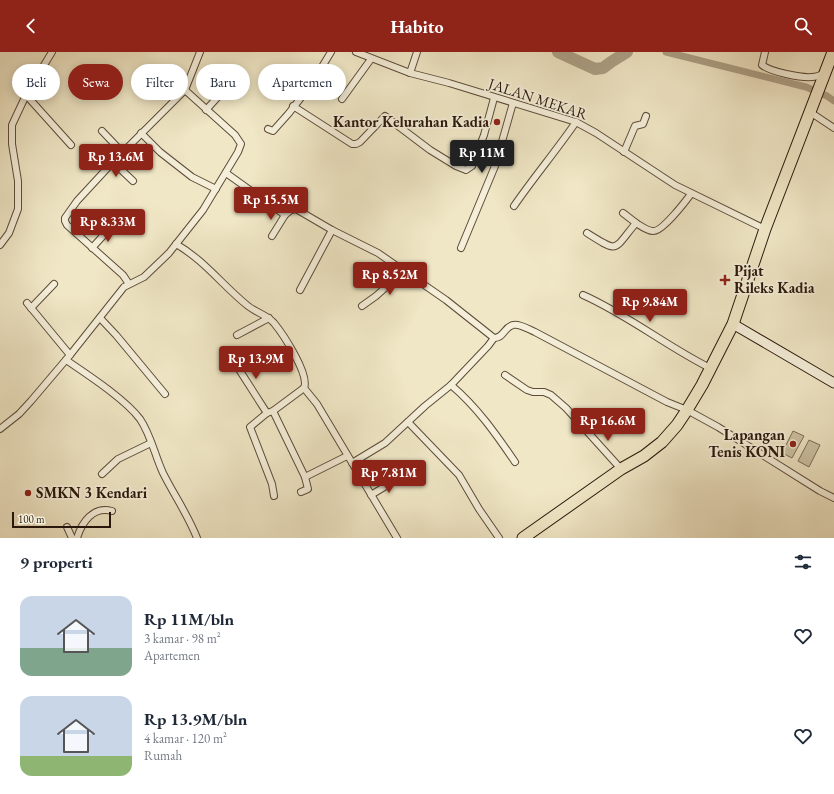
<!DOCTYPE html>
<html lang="id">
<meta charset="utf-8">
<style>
body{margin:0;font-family:"EB Garamond",serif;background:#f6f6f7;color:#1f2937;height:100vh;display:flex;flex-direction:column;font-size:15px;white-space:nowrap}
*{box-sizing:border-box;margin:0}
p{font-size:13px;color:#747a83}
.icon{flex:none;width:22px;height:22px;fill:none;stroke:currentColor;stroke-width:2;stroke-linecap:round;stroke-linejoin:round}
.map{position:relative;height:486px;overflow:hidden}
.sheet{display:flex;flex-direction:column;background:#fff;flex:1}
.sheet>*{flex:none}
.top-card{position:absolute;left:12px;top:12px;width:400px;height:36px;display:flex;gap:8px}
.scale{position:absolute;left:12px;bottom:10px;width:99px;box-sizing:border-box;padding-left:4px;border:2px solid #2a180c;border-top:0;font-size:11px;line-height:14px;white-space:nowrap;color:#2a180c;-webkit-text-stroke:3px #f5efda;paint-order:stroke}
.price{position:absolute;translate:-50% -34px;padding:0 9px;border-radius:4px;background:#8f2418;color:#fff;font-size:13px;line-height:26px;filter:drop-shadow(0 1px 2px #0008)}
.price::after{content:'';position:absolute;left:50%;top:24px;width:12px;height:9px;margin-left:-6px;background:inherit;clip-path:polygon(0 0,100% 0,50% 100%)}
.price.on{background:#222;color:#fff}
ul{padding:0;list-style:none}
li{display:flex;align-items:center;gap:12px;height:100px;padding:0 20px}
li span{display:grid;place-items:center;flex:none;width:112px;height:80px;border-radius:12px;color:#555}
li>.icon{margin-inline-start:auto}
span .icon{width:48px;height:48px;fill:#fffc;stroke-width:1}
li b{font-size:17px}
h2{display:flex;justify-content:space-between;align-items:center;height:48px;padding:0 20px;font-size:17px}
.pill{padding:0 14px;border-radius:18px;background:#fff;box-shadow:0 2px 10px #0003;font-size:14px;line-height:36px}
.pill.on{background:#8f2418;color:#fff}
header{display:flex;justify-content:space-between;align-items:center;height:52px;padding:0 20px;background:#8f2418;color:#fff;font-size:18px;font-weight:700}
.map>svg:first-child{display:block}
.green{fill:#cec4a6;stroke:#7c6e59}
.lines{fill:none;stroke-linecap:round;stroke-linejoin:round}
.canal{stroke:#ada187;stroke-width:7}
.river{stroke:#ada187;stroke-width:12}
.street-casing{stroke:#5c4c3a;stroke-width:8}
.secondary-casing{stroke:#2a180c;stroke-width:11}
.highway-casing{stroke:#2a180c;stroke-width:13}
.street{stroke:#f5efda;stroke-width:6}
.secondary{stroke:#f5efda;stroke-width:9}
.highway{stroke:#f0e7c6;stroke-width:11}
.poi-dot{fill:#8f2418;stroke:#f5efda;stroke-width:1.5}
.labels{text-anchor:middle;stroke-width:3.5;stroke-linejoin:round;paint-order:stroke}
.street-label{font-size:15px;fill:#2a180c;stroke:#f5efda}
.poi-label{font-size:15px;font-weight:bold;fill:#2a180c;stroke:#f5efda;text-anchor:end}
</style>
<header><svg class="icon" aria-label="back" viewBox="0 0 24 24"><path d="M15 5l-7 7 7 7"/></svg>Habito<svg class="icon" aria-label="search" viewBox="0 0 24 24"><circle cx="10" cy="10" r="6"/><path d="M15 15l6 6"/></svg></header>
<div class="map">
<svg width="834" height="486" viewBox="0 0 834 486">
<rect width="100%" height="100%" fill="#f0e7c6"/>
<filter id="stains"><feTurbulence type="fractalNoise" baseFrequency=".005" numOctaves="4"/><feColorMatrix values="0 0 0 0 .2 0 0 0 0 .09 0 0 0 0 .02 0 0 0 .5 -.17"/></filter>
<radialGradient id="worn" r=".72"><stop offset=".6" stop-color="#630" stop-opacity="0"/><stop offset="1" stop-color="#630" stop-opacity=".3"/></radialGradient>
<g class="green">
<polygon points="793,379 804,384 792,406 782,401"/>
<polygon points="809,388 820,393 809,415 798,409"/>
</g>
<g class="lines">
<polyline class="canal" points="666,0 806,35 827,44 834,49"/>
<polyline class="river" points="558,0 595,17 603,16 611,10 627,0"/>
<g class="street-casing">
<g id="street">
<polyline points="356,0 410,21 449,31 576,70 596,81 675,133 765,177"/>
<path d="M765,0L762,13C771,20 801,26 812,25C817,25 821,23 825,21"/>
<polyline points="410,21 417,0"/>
<polyline points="26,43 71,93"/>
<polyline points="342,47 371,7"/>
<polyline points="293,54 352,92 356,92 360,90 385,64 430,98 456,114 466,118 472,114 484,83 494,46"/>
<polyline points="206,58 225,37"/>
<polyline points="810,60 834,76"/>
<path d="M268,77L273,79C295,56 315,28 331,0"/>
<polyline points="102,79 122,100"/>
<polyline points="141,81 160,100 192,125 216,137"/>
<polyline points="624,100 635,74 643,72 646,64"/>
<polyline points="113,110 133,129"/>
<path d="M226,121L285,163L291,158L296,157L332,178L378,201L446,248L494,286C504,286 504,275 513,273C519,271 530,278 535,280L667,350L687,358L718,375L820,439L834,446"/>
<path d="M514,154C534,125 556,99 576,70"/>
<polyline points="623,161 636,171"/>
<path d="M587,181C620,202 613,198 636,171C641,174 647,179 653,179C662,180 685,150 691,142"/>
<polyline points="272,184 285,163"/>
<path d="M176,192C204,208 223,234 248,254C257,261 267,263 274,271C283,282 310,323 304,336L317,352L397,486"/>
<polyline points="0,193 9,181 18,157 18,129 12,92 12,73 26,43 52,0"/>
<polyline points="92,196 111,175"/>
<polyline points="461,196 495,114 513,51"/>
<polyline points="129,232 123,223 67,173 65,169 65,166 77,149 113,110 185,38 200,0"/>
<polyline points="300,238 332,178"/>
<path d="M583,243C628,263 666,294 710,316"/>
<polyline points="27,251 70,303"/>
<polyline points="362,254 376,244 404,219"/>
<polyline points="31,256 54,232"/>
<polyline points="100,266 116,283 165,342"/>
<polyline points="237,283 269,266"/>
<path d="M66,308C88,323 125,347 140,367C151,383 155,404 163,421C174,443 188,463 197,486"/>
<polyline points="233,308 265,358 267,361"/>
<polyline points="505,323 527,338 533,340 544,340 551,343 566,356 621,417"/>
<path d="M451,333C477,355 496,382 515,410"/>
<polyline points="273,359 305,425"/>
<polyline points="408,370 459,423 479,457 499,486"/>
<polyline points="0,377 19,362 31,349 70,303 124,235 144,225 169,201 203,158 238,100 241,92 235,83 185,38"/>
<polyline points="352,411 385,391 425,354 451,333 488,294 494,286"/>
<polyline points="102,422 118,407 151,391"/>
<polyline points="301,440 308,437 305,425 347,404"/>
<polyline points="371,443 399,426"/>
<polyline points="274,444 272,432 250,375 267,361 273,359 304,336"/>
<polyline points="67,475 72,486"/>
<path d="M77,486C82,470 93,454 112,459"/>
</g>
</g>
<g class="secondary-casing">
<polyline id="secondary" points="733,272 834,331"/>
</g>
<g class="highway-casing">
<polyline id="highway" points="523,486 621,417 644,404 662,390 677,373 687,358 702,333 733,272 765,177 833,0"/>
</g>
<use href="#street" class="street"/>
<use href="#secondary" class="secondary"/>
<use href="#highway" class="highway"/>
</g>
<g class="poi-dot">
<circle cx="497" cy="70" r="4"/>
<path d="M723 222h4v4h4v4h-4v4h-4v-4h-4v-4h4z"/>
<circle cx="793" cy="392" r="4"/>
<circle cx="28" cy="441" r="4"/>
</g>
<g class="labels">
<g class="street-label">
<text transform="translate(538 47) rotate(18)" y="5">JALAN MEKAR</text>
</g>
<g class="poi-label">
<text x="489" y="75">Kantor Kelurahan Kadia</text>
<text x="734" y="224" text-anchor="start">Pijat<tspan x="734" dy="17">Rileks Kadia</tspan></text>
<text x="785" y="388">Lapangan<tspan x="785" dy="17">Tenis KONI</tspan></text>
<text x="36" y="446" text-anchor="start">SMKN 3 Kendari</text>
</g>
</g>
<rect width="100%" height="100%" filter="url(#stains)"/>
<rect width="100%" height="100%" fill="url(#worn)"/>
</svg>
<div class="scale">100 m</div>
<b class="price on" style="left:482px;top:122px">Rp 11M</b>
<b class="price" style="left:116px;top:126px">Rp 13.6M</b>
<b class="price" style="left:271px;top:169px">Rp 15.5M</b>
<b class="price" style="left:108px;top:191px">Rp 8.33M</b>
<b class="price" style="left:390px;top:244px">Rp 8.52M</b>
<b class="price" style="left:650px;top:271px">Rp 9.84M</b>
<b class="price" style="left:256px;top:328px">Rp 13.9M</b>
<b class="price" style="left:608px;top:390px">Rp 16.6M</b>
<b class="price" style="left:389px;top:442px">Rp 7.81M</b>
<div class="top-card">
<a class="pill">Beli</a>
<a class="pill on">Sewa</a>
<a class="pill">Filter</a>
<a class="pill">Baru</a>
<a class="pill">Apartemen</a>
</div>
</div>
<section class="sheet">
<h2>9 properti<svg class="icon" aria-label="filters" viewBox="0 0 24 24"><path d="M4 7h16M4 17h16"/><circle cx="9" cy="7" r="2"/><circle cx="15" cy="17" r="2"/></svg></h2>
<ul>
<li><span style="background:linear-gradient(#c9d6e8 65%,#7fa58c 0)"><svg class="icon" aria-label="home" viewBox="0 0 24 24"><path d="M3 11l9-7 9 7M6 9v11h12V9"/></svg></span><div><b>Rp 11M/bln</b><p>3 kamar · 98 m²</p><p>Apartemen</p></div><svg class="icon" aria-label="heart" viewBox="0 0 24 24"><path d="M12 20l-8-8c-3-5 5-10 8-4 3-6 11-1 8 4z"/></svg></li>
<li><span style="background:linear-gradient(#c9d6e8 75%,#8fb573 0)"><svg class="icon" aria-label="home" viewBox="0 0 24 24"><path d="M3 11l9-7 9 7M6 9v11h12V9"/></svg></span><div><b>Rp 13.9M/bln</b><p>4 kamar · 120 m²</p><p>Rumah</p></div><svg class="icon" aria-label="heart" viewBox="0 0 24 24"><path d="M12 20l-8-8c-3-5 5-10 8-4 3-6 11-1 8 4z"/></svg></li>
</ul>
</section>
